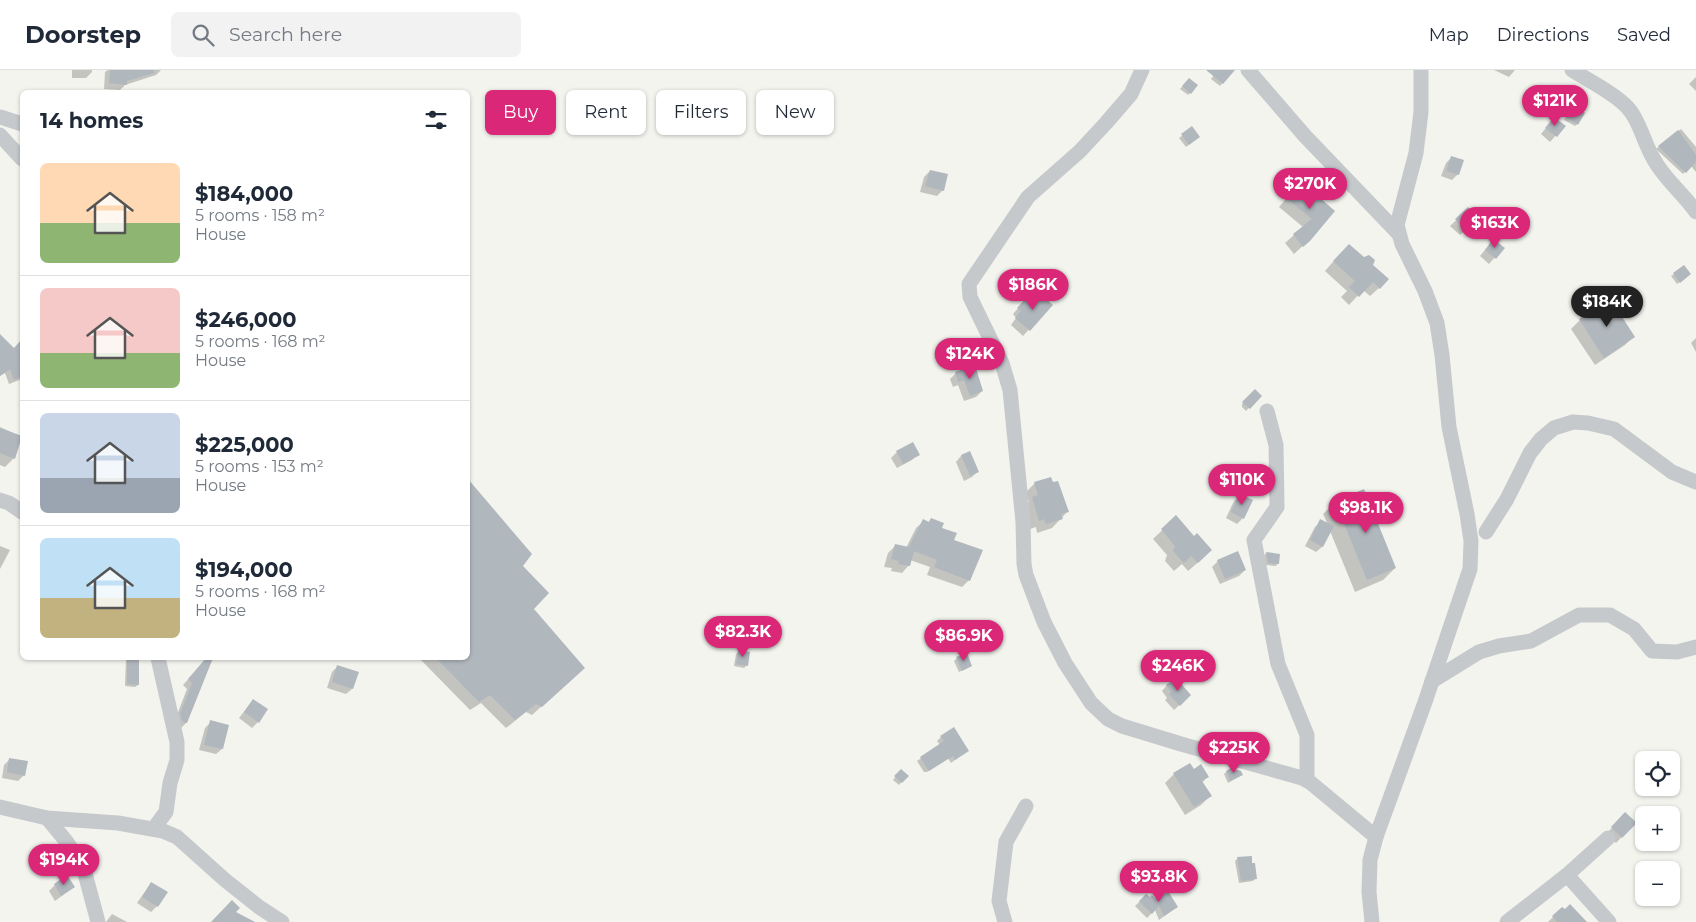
<!DOCTYPE html>
<meta charset="utf-8">
<style>
body{margin:0;font-family:Montserrat,sans-serif;background:#f2f2f3;color:#1f2937;height:100vh;display:flex;flex-direction:column;font-size:19px;white-space:nowrap}
*{box-sizing:border-box;margin:0}
p{font-size:16px;color:#747a83}
.icon{flex:none;width:28px;height:28px;fill:none;stroke:currentColor;stroke-width:2;stroke-linecap:round;stroke-linejoin:round}
.map{position:relative;flex:1;overflow:hidden}
.side{position:absolute;left:20px;top:20px;width:450px;height:570px;display:flex;flex-direction:column;background:#fff;border-radius:8px;box-shadow:0 1px 4px #0004}
.side>*{flex:none}
.hud{position:absolute;left:485px;top:20px;width:475px;height:45px;display:flex;gap:10px}
.tools{position:absolute;left:1635px;top:681px;display:grid;gap:10px}
.tools a{display:grid;place-items:center;width:45px;height:45px;border-radius:8px;background:#fff;box-shadow:0 1px 4px #0004;font-size:25px}
.price{position:absolute;translate:-50% -42px;padding:0 11px;border-radius:18px;background:#db2777;color:#fff;font-size:16px;line-height:32px;filter:drop-shadow(0 1px 2px #0008)}
.price::after{content:'';position:absolute;left:50%;top:30px;width:15px;height:11px;margin-left:-8px;background:inherit;clip-path:polygon(0 0,100% 0,50% 100%)}
.price.current{background:#222;color:#fff}
ul{padding:0;list-style:none}
li{display:flex;align-items:center;gap:15px;height:125px;padding:0 20px}
li+li{border-top:1px solid #e0e1e3}
li span{display:grid;place-items:center;flex:none;width:140px;height:100px;border-radius:8px;color:#555}
li>.icon{margin-inline-start:auto}
span .icon{width:60px;height:60px;fill:#fffc;stroke-width:1}
li b{font-size:21px}
h2{display:flex;justify-content:space-between;align-items:center;height:60px;padding:0 20px;font-size:21px}
.chip{padding:0 18px;border-radius:8px;background:#fff;box-shadow:0 1px 4px #0004;font-size:18px;line-height:45px}
.chip.current{background:#db2777;color:#fff}
header{display:flex;align-items:center;gap:30px;box-sizing:border-box;height:70px;padding:0 25px;background:#fff;border-bottom:1px solid #e0e1e3}
header strong{font-size:24px}
nav{display:flex;gap:28px;margin-inline-start:auto;font-size:18px}
.search{width:350px;height:45px;background:#f2f2f3;display:flex;align-items:center;gap:12px;box-sizing:border-box;padding:0 18px;border-radius:8px;color:#747a83;font-size:19px}
.map>svg:first-child{display:block}
.shadow{fill:#0003}
.building{fill:#b0b7bd}
.lines{fill:none;stroke-linecap:round;stroke-linejoin:round}
.minor{stroke:#c6c9cc;stroke-width:15}
</style>
<header>
<strong>Doorstep</strong>
<div class="search"><svg class="icon" aria-label="search" viewBox="0 0 24 24"><circle cx="10" cy="10" r="6"/><path d="M15 15l6 6"/></svg>Search here</div>
<nav><a>Map</a><a>Directions</a><a>Saved</a></nav>
</header>
<div class="map">
<svg width="1696" height="852" viewBox="0 0 1696 852">
<rect width="100%" height="100%" fill="#f4f4ef"/>
<g class="shadow">
<polygon points="72,0 92,0 92,2 86,8 72,8"/>
<polygon points="108,0 161,0 156,5 125,15 120,20 104,19 105,2"/>
<polygon points="1218,0 1225,0 1230,4 1220,16 1211,9"/>
<polygon points="1494,0 1515,0 1509,7"/>
<polygon points="1696,7 1696,21 1689,14"/>
<polygon points="1189,9 1190,23 1188,25 1180,19"/>
<polygon points="1571,39 1577,54 1575,56 1564,50"/>
<polygon points="1549,54 1564,56 1550,72 1541,64"/>
<polygon points="1192,58 1196,69 1186,77 1179,68"/>
<polygon points="1681,59 1696,77 1696,102 1691,96 1683,104 1656,79"/>
<polygon points="1452,87 1458,104 1452,110 1441,106 1446,93"/>
<polygon points="930,101 943,120 937,126 920,122 924,107"/>
<polygon points="1301,111 1317,127 1309,170 1294,184 1285,173 1303,157 1279,137"/>
<polygon points="1468,139 1477,149 1460,165 1450,156"/>
<polygon points="1493,170 1503,178 1489,194 1480,186"/>
<polygon points="1340,184 1372,195 1379,218 1370,226 1363,220 1349,235 1341,227 1347,221 1325,201"/>
<polygon points="1674,204 1687,207 1677,214 1671,206"/>
<polygon points="1029,233 1051,235 1023,266 1011,255 1016,248 1013,244 1020,236"/>
<polygon points="1580,250 1634,266 1625,275 1595,295 1571,259"/>
<polygon points="0,265 14,279 22,271 22,309 9,314 5,303 0,306"/>
<polygon points="1696,268 1696,282 1691,273"/>
<polygon points="956,303 982,321 976,327 964,331 958,315 953,317 950,309"/>
<polygon points="1253,322 1260,326 1246,341 1242,337 1242,334"/>
<polygon points="0,357 22,367 14,388 5,397 0,395"/>
<polygon points="897,382 918,384 912,390 897,398 891,388"/>
<polygon points="970,383 978,401 972,407 964,411 956,392 961,386"/>
<polygon points="468,411 530,484 522,496 532,539 574,607 532,645 526,642 506,658 481,633 470,640 419,588 468,588"/>
<polygon points="1035,413 1068,441 1052,458 1037,463 1036,457 1030,459 1024,437 1029,432 1026,422"/>
<polygon points="1363,420 1395,498 1383,510 1355,522 1330,461 1322,477 1316,482 1305,476 1315,457 1321,451 1328,455 1323,444 1335,432"/>
<polygon points="1240,425 1243,448 1237,454 1226,448 1234,431"/>
<polygon points="1176,447 1202,489 1188,501 1182,494 1174,501 1165,491 1167,485 1153,469"/>
<polygon points="931,449 941,458 969,510 962,517 927,505 930,497 910,490 909,495 902,503 891,501 892,498 884,497 888,483 895,476 906,478 916,458 924,451 928,453"/>
<polygon points="0,476 10,480 0,499"/>
<polygon points="1266,483 1278,493 1276,496 1266,495 1264,486"/>
<polygon points="1218,491 1245,500 1239,506 1220,514 1212,497"/>
<polygon points="739,582 747,595 744,598 734,596 736,584"/>
<polygon points="126,588 137,588 138,615 135,617 125,616"/>
<polygon points="207,588 211,588 186,653 181,658 175,650 187,619 183,615"/>
<polygon points="957,588 971,596 959,602 954,591"/>
<polygon points="338,596 357,603 352,619 346,624 327,618 332,602"/>
<polygon points="1167,615 1190,625 1174,640 1165,630 1167,628 1162,621"/>
<polygon points="253,630 258,652 252,658 239,648"/>
<polygon points="211,652 222,679 216,684 199,680 205,658"/>
<polygon points="941,667 967,681 951,693 948,688 927,702 924,702 917,691 940,675 937,671"/>
<polygon points="10,689 24,705 18,711 2,708 4,695"/>
<polygon points="901,700 907,706 899,715 893,710"/>
<polygon points="1193,700 1207,707 1202,713 1210,726 1201,735 1185,745 1165,713 1174,704"/>
<polygon points="1226,702 1242,705 1228,713 1224,704"/>
<polygon points="1625,744 1635,753 1616,773 1606,764"/>
<polygon points="1238,788 1256,808 1253,811 1239,813 1235,791"/>
<polygon points="151,813 157,836 151,842 137,833"/>
<polygon points="55,815 74,817 55,831 49,821"/>
<polygon points="1146,825 1156,830 1177,837 1159,850 1155,840 1147,848 1135,836"/>
<polygon points="1562,838 1581,852 1548,852"/>
<polygon points="112,844 127,852 106,852"/>
</g>
<g class="building">
<polygon points="110,0 154,0 154,3 127,11 127,15 109,13"/>
<polygon points="1206,0 1235,0 1223,14"/>
<polygon points="1189,8 1198,15 1191,24 1182,16"/>
<polygon points="1573,35 1585,43 1578,55 1566,47"/>
<polygon points="1554,47 1566,56 1557,67 1545,58"/>
<polygon points="1192,56 1200,67 1189,75 1181,64"/>
<polygon points="1678,60 1696,85 1696,92 1686,103 1658,76"/>
<polygon points="1451,86 1464,90 1459,105 1446,101"/>
<polygon points="930,100 948,104 944,121 925,116"/>
<polygon points="1301,110 1306,114 1309,110 1323,122 1319,127 1335,141 1310,171 1303,177 1293,164 1312,149 1286,128"/>
<polygon points="1468,137 1479,149 1466,161 1455,149"/>
<polygon points="1493,169 1505,178 1496,189 1485,180"/>
<polygon points="1349,174 1364,187 1369,185 1375,190 1373,195 1389,209 1380,219 1373,212 1359,227 1349,217 1355,211 1333,191"/>
<polygon points="1684,195 1691,204 1680,213 1673,203"/>
<polygon points="1038,222 1053,235 1030,261 1015,248 1021,241 1017,238 1026,228 1029,231"/>
<polygon points="1610,228 1635,267 1604,288 1579,249"/>
<polygon points="0,264 14,278 22,269 22,289 19,292 22,299 22,306 14,310 10,299 0,306"/>
<polygon points="975,295 983,321 970,326 964,310 958,312 955,302"/>
<polygon points="1255,319 1262,326 1250,339 1242,332"/>
<polygon points="0,358 22,366 15,389 0,383"/>
<polygon points="913,372 920,385 903,394 896,381"/>
<polygon points="970,381 979,402 970,406 961,385"/>
<polygon points="1051,407 1053,412 1058,411 1069,442 1061,444 1063,449 1046,454 1044,449 1039,451 1032,427 1038,425 1034,412"/>
<polygon points="468,409 532,484 523,496 549,523 534,539 585,598 542,637 536,634 515,650 490,625 479,632 436,588 468,588"/>
<polygon points="1364,419 1396,498 1367,510 1335,431"/>
<polygon points="1239,424 1253,430 1244,449 1231,442"/>
<polygon points="1176,445 1194,466 1197,463 1212,480 1198,493 1191,486 1184,493 1173,481 1175,476 1161,459"/>
<polygon points="931,448 944,453 942,458 957,463 954,470 983,480 970,511 934,497 937,490 914,481 910,496 898,494 899,491 891,489 895,474 909,477 923,449 929,452"/>
<polygon points="1320,449 1334,456 1323,477 1310,470"/>
<polygon points="1238,481 1246,500 1225,509 1217,490"/>
<polygon points="1266,482 1280,484 1279,494 1268,493"/>
<polygon points="738,580 750,582 748,596 736,594"/>
<polygon points="967,583 972,596 962,601 956,587"/>
<polygon points="127,588 139,588 139,615 127,614"/>
<polygon points="206,588 213,588 187,653 182,651 180,644 192,613 188,609"/>
<polygon points="337,595 359,602 353,619 332,612"/>
<polygon points="1176,608 1191,625 1180,636 1169,624 1171,622 1166,615"/>
<polygon points="253,629 268,639 259,653 244,642"/>
<polygon points="210,650 229,655 223,679 204,675"/>
<polygon points="954,657 969,681 955,690 953,686 929,701 920,687 944,671 940,666"/>
<polygon points="9,688 28,691 25,706 7,702"/>
<polygon points="1190,693 1194,699 1201,694 1209,707 1202,711 1212,726 1194,737 1173,703"/>
<polygon points="1231,698 1241,701 1243,705 1230,711 1226,701"/>
<polygon points="901,699 909,706 902,713 894,706"/>
<polygon points="1625,742 1637,753 1622,768 1611,757"/>
<polygon points="1252,786 1252,793 1255,793 1257,809 1241,811 1237,787"/>
<polygon points="67,805 75,817 61,826 54,814"/>
<polygon points="151,812 168,822 158,837 142,827"/>
<polygon points="1168,821 1178,837 1164,846 1159,836 1152,844 1139,831 1146,824 1150,827 1152,825 1156,829"/>
<polygon points="232,830 240,838 236,842 255,852 211,852"/>
<polygon points="1570,834 1587,852 1557,852 1552,846 1562,837 1565,839"/>
</g>
<g class="lines">
<g class="minor">
<polyline points="1142,0 1131,24 1106,53 1080,81 1028,127 969,214 970,227 1002,293 1010,320 1023,452 1024,494 1026,505 1044,552 1065,593 1091,633 1108,649 1122,656 1181,674 1302,708 1311,713 1376,767"/>
<polyline points="1248,0 1305,66 1398,163"/>
<path d="M1572,0C1589,11 1609,20 1624,34C1639,47 1643,71 1653,88C1664,109 1683,123 1696,142"/>
<polyline points="0,47 22,54"/>
<polyline points="0,65 22,89"/>
<polyline points="1267,341 1276,375 1277,437 1254,470 1278,594 1307,665 1307,710"/>
<polyline points="0,430 9,433 22,442"/>
<polyline points="1486,462 1507,429 1530,383 1541,369 1554,358 1573,352 1588,353 1614,359 1672,402 1696,412"/>
<polyline points="1432,611 1479,582 1499,576 1531,571 1579,545 1610,545 1634,559 1652,581 1677,582 1696,577"/>
<polyline points="0,737 47,748 118,753 163,761 177,767 225,810 259,837 282,852"/>
<polyline points="47,748 66,771 83,796 98,852"/>
<polyline points="154,758 166,742 170,713 177,690 177,672 158,588"/>
<polyline points="1567,805 1609,852"/>
<polyline points="1005,852 999,831 1006,772 1026,736"/>
<polyline points="1372,852 1369,822 1370,790 1376,767 1425,632 1470,499 1471,471 1467,444 1449,357 1442,285 1437,253 1425,221 1402,174 1397,155 1416,83 1421,42 1421,0"/>
<polyline points="1507,852 1567,805 1608,768"/>
</g>
</g>
</svg>
<div class="tools">
<a><svg class="icon" aria-label="locate" viewBox="0 0 24 24"><circle cx="12" cy="12" r="6"/><path d="M12 2v4M12 18v4M2 12h4M18 12h4"/></svg></a>
<a>+</a>
<a>−</a>
</div>
<b class="price" style="left:1555px;top:57px">$121K</b>
<b class="price" style="left:1310px;top:140px">$270K</b>
<b class="price" style="left:1495px;top:179px">$163K</b>
<b class="price" style="left:1033px;top:241px">$186K</b>
<b class="price current" style="left:1607px;top:258px">$184K</b>
<b class="price" style="left:970px;top:310px">$124K</b>
<b class="price" style="left:1242px;top:436px">$110K</b>
<b class="price" style="left:1366px;top:464px">$98.1K</b>
<b class="price" style="left:743px;top:588px">$82.3K</b>
<b class="price" style="left:964px;top:592px">$86.9K</b>
<b class="price" style="left:1178px;top:622px">$246K</b>
<b class="price" style="left:1234px;top:704px">$225K</b>
<b class="price" style="left:64px;top:816px">$194K</b>
<b class="price" style="left:1159px;top:833px">$93.8K</b>
<div class="hud">
<a class="chip current">Buy</a>
<a class="chip">Rent</a>
<a class="chip">Filters</a>
<a class="chip">New</a>
</div>
<section class="side">
<h2>14 homes<svg class="icon" aria-label="filters" viewBox="0 0 24 24"><path d="M4 7h16M4 17h16"/><circle cx="9" cy="7" r="2"/><circle cx="15" cy="17" r="2"/></svg></h2>
<ul>
<li><span style="background:linear-gradient(#ffd9b3 60%,#8fb573 0)"><svg class="icon" aria-label="home" viewBox="0 0 24 24"><path d="M3 11l9-7 9 7M6 9v11h12V9"/></svg></span><div><b>$184,000</b><p>5 rooms · 158 m²</p><p>House</p></div></li>
<li><span style="background:linear-gradient(#f6c9c9 65%,#8fb573 0)"><svg class="icon" aria-label="home" viewBox="0 0 24 24"><path d="M3 11l9-7 9 7M6 9v11h12V9"/></svg></span><div><b>$246,000</b><p>5 rooms · 168 m²</p><p>House</p></div></li>
<li><span style="background:linear-gradient(#c9d6e8 65%,#9aa5b1 0)"><svg class="icon" aria-label="home" viewBox="0 0 24 24"><path d="M3 11l9-7 9 7M6 9v11h12V9"/></svg></span><div><b>$225,000</b><p>5 rooms · 153 m²</p><p>House</p></div></li>
<li><span style="background:linear-gradient(#bfe0f5 60%,#c2b280 0)"><svg class="icon" aria-label="home" viewBox="0 0 24 24"><path d="M3 11l9-7 9 7M6 9v11h12V9"/></svg></span><div><b>$194,000</b><p>5 rooms · 168 m²</p><p>House</p></div></li>
</ul>
</section>
</div>
